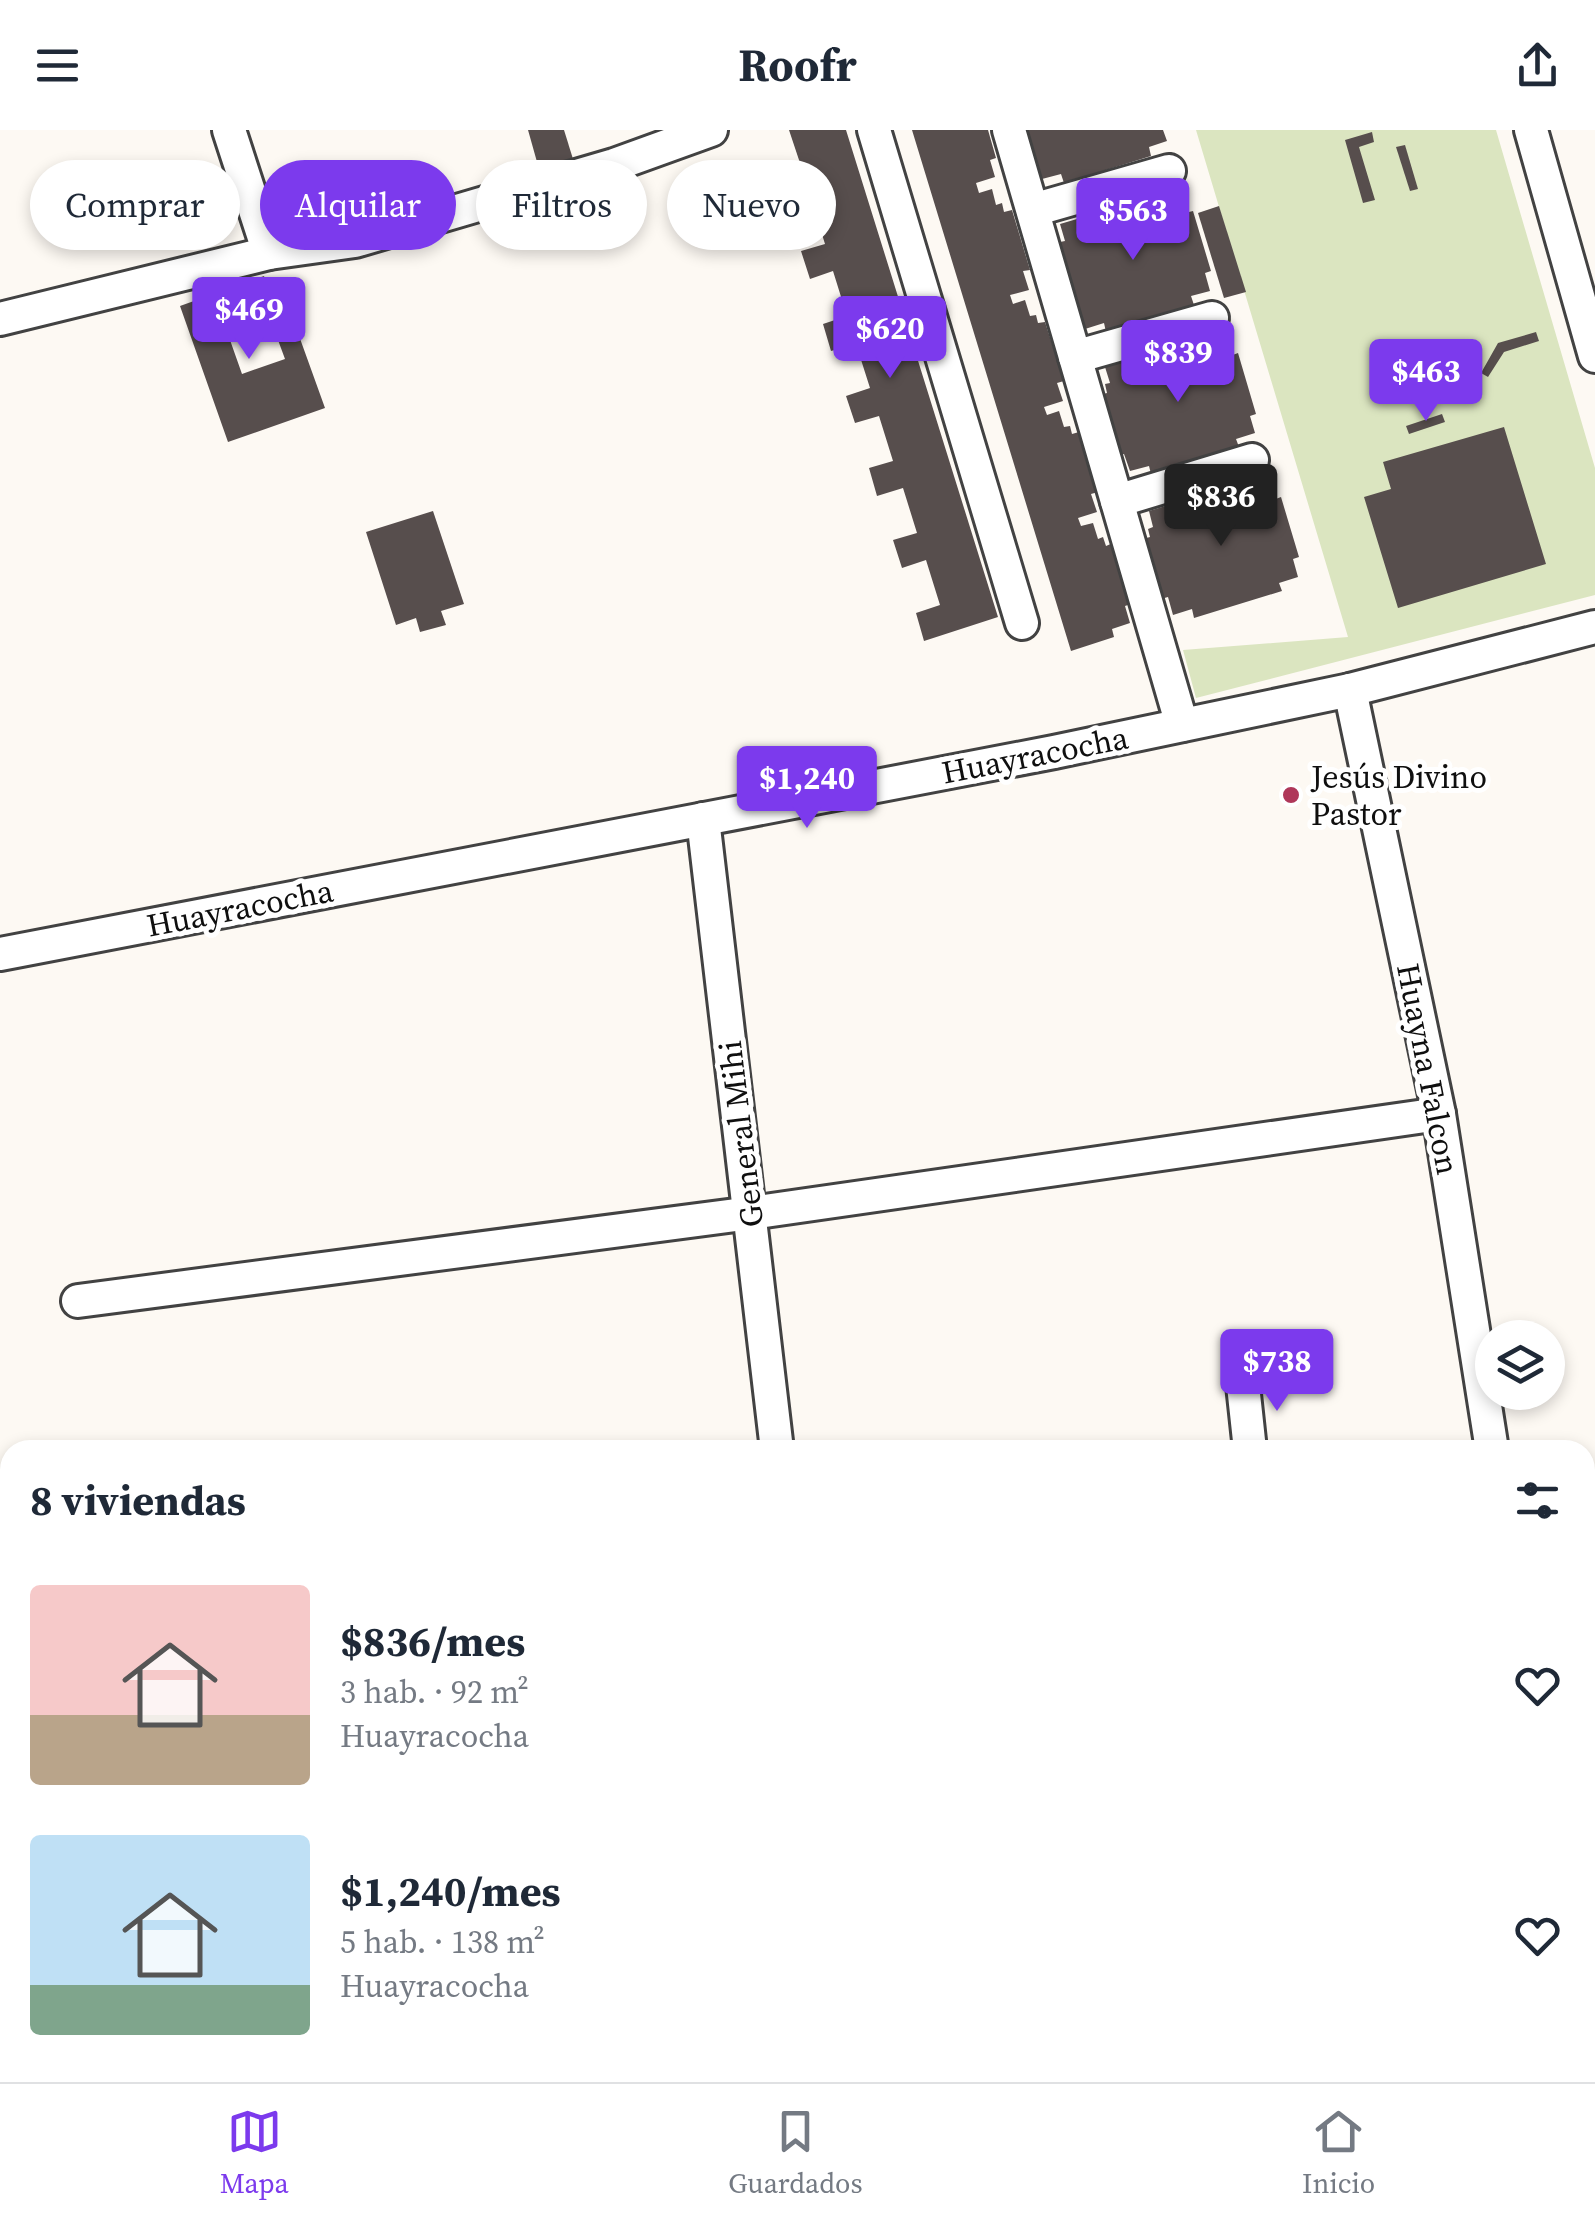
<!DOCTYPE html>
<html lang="es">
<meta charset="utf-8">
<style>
body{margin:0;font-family:"Source Serif 4",serif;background:#f6f6f7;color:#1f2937;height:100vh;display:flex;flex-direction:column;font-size:38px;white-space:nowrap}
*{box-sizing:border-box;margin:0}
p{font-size:32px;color:#747a83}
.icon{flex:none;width:55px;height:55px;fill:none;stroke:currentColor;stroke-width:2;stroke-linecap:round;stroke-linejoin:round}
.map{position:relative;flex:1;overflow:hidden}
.details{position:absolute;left:0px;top:1310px;width:1595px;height:642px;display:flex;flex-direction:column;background:#fff;border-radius:30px 30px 0 0;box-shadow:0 5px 15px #0003}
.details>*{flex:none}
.top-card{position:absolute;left:30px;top:30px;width:1000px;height:90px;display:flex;gap:20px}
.buttons{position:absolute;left:1475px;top:1190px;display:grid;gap:20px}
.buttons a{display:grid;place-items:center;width:90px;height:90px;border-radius:50%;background:#fff;box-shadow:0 5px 15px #0003;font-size:50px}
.price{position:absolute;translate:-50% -85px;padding:0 22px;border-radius:10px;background:#7c3aed;color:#fff;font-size:32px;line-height:65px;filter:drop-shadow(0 2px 5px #0008)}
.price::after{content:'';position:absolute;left:50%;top:60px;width:30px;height:22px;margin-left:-15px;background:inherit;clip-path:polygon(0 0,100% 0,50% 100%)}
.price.current{background:#222;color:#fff}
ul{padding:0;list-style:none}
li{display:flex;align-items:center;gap:30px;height:250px;padding:0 30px}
li span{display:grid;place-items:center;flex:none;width:280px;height:200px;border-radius:10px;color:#555}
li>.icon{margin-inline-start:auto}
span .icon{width:120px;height:120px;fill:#fffc;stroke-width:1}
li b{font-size:42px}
h2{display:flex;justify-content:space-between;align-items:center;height:120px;padding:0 30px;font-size:42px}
.chip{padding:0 35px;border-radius:45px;background:#fff;box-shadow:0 5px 15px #0003;font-size:35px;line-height:90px}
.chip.current{background:#7c3aed;color:#fff}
header{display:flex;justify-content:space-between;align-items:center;height:130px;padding:0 30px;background:#fff;font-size:45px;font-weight:700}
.tab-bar{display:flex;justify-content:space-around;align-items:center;height:140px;border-top:2px solid #e0e1e3;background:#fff;font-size:28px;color:#747a83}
.tab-bar a{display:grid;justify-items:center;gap:5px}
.tab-bar .current{color:#7c3aed}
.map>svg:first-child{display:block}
.green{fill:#dbe5c0}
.building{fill:#574e4d}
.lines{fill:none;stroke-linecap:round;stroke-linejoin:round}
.minor-casing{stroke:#424242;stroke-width:38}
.minor{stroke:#fff;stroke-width:32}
.poi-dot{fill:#af3759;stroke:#fff;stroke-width:4}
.labels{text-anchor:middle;stroke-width:10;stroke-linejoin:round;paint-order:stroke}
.street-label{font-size:32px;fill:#0f0f0f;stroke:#fff}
.poi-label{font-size:32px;fill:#0f0f0f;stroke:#fff;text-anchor:start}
</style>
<header><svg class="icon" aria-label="menu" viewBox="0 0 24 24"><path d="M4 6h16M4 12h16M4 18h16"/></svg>Roofr<svg class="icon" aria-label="share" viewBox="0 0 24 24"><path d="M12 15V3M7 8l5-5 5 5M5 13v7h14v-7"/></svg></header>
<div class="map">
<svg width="1595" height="1952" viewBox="0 0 1595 1952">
<rect width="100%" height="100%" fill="#fdf9f3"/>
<polygon class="green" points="1196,0 1496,0 1595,338 1595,465 1196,568 1183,520 1348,507"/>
<g class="building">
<polygon points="528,0 564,0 573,29 539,39"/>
<polygon points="789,0 846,0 998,487 924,511 916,483 940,475 926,430 902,438 893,410 917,403 903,358 877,366 869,338 893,331 879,286 855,293 846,266 870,258 856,214 831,221 823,194 847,186 833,141 810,149 801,121 825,114 811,69 788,77 779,49 803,42"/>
<polygon points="912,0 988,0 996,28 990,30 995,47 976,53 979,63 992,59 996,75 1002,73 1004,82 1012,80 1030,140 1023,141 1029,160 1010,165 1013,174 1025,170 1030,186 1036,185 1038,193 1045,192 1064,251 1057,253 1063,271 1044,277 1047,285 1059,281 1064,297 1070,296 1072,304 1079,302 1098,362 1091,364 1097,382 1078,388 1081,396 1093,393 1098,409 1103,407 1106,416 1113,413 1131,474 1125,476 1130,493 1112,499 1114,507 1071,521"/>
<polygon points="1020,0 1163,0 1167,11 1149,17 1151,26 1064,53 1061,44 1042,49 1037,32 1030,34"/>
<polygon points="1372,2 1374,12 1359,17 1375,70 1363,73 1345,10"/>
<polygon points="1405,15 1418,59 1410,61 1396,17"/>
<polygon points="1172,61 1177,76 1182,75 1185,83 1193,81 1211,141 1205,143 1210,161 1191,166 1194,175 1106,202 1104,193 1085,199 1079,181 1073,183 1055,123 1063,121 1060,112 1065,111 1060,94"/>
<polygon points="1219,76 1246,162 1224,168 1198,83"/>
<polygon points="264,146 280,192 230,210 242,244 285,229 278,210 298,203 325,278 228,312 180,176"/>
<polygon points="1536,202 1539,211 1504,222 1488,247 1481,243 1498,213"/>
<polygon points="1217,203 1222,219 1227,217 1230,226 1238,223 1256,284 1250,286 1255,303 1236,309 1239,317 1151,344 1149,336 1130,341 1124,324 1118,326 1100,265 1107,263 1105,254 1110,253 1105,237"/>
<polygon points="1442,284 1445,292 1409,304 1406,296"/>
<polygon points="1504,297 1546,434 1398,478 1364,367 1391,359 1383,332"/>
<polygon points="1261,347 1266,362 1271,361 1273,370 1281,367 1299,427 1293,429 1298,447 1279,453 1282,461 1194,488 1192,479 1173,485 1168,467 1161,469 1143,409 1150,407 1148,399 1153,397 1149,381"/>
<polygon points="433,381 464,474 441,481 446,495 420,502 416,488 396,495 366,402"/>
</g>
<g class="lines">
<g class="minor-casing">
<g id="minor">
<polyline points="229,0 269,123"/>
<polyline points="874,0 1022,493"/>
<polyline points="1009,0 1182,595"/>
<polyline points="1531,0 1595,226"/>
<polyline points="1033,80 1169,41"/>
<polyline points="0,189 269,123 355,111 614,35 711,0"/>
<polyline points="1075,227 1212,188"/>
<polyline points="1117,371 1252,330"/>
<polyline points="1350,560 1439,984 1492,1320"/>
<polyline points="703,689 777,1320"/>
<polyline points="0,824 1054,622 1350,560 1595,497"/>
<polyline points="78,1171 751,1083 1439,984"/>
<polyline points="1243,1255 1250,1320"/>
<polyline points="1585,1519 1595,1517"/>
<polyline points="0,1737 10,1736"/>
<polyline points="1585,1893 1595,1952"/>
<polyline points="145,1942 147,1952"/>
<polyline points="854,1942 855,1952"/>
<polyline points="1044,1942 1045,1952"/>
</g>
</g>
<use href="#minor" class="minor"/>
</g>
<circle class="poi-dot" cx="1291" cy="665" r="10"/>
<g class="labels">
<g class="street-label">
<text transform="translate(1035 625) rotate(-11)" y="11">Huayracocha</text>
<text transform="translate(240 778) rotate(-11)" y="11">Huayracocha</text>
<text transform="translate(1428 939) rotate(79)" y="11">Huayna Falcon</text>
<text transform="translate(741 1004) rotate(-97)" y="11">General Mihi</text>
</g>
<g class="poi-label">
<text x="1311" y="658">Jesús Divino<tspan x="1311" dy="37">Pastor</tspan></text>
</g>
</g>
</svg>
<div class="buttons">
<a><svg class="icon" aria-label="layers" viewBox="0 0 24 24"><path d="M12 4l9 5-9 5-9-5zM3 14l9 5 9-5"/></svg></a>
</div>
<b class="price" style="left:1133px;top:133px">$563</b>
<b class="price" style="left:249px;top:232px">$469</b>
<b class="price" style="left:890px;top:251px">$620</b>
<b class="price" style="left:1178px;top:275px">$839</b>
<b class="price" style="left:1426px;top:294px">$463</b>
<b class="price current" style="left:1221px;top:419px">$836</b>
<b class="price" style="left:807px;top:701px">$1,240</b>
<b class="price" style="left:1277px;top:1284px">$738</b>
<div class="top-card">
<a class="chip">Comprar</a>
<a class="chip current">Alquilar</a>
<a class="chip">Filtros</a>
<a class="chip">Nuevo</a>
</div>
<section class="details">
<h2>8 viviendas<svg class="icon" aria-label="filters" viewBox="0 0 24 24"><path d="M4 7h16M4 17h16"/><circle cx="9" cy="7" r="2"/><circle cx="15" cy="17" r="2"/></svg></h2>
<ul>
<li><span style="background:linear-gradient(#f6c9c9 65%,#b9a48a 0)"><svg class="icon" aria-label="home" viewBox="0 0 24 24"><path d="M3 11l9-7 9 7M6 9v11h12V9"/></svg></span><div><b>$836/mes</b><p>3 hab. · 92 m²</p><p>Huayracocha</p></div><svg class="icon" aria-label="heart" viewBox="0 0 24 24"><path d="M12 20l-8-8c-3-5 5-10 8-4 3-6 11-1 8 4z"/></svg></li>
<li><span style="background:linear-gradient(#bfe0f5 75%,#7fa58c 0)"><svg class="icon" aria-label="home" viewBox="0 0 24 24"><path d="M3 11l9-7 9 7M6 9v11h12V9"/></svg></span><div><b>$1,240/mes</b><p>5 hab. · 138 m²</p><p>Huayracocha</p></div><svg class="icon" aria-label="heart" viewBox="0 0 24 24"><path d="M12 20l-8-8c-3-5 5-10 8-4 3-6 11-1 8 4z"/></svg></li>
</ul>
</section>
</div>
<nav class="tab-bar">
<a class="current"><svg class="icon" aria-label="map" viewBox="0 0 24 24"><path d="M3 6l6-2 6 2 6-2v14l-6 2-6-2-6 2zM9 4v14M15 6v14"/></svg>Mapa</a>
<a><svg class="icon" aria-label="saved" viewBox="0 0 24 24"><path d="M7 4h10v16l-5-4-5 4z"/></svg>Guardados</a>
<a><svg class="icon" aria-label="home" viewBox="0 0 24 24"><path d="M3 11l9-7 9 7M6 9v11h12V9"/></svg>Inicio</a>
</nav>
